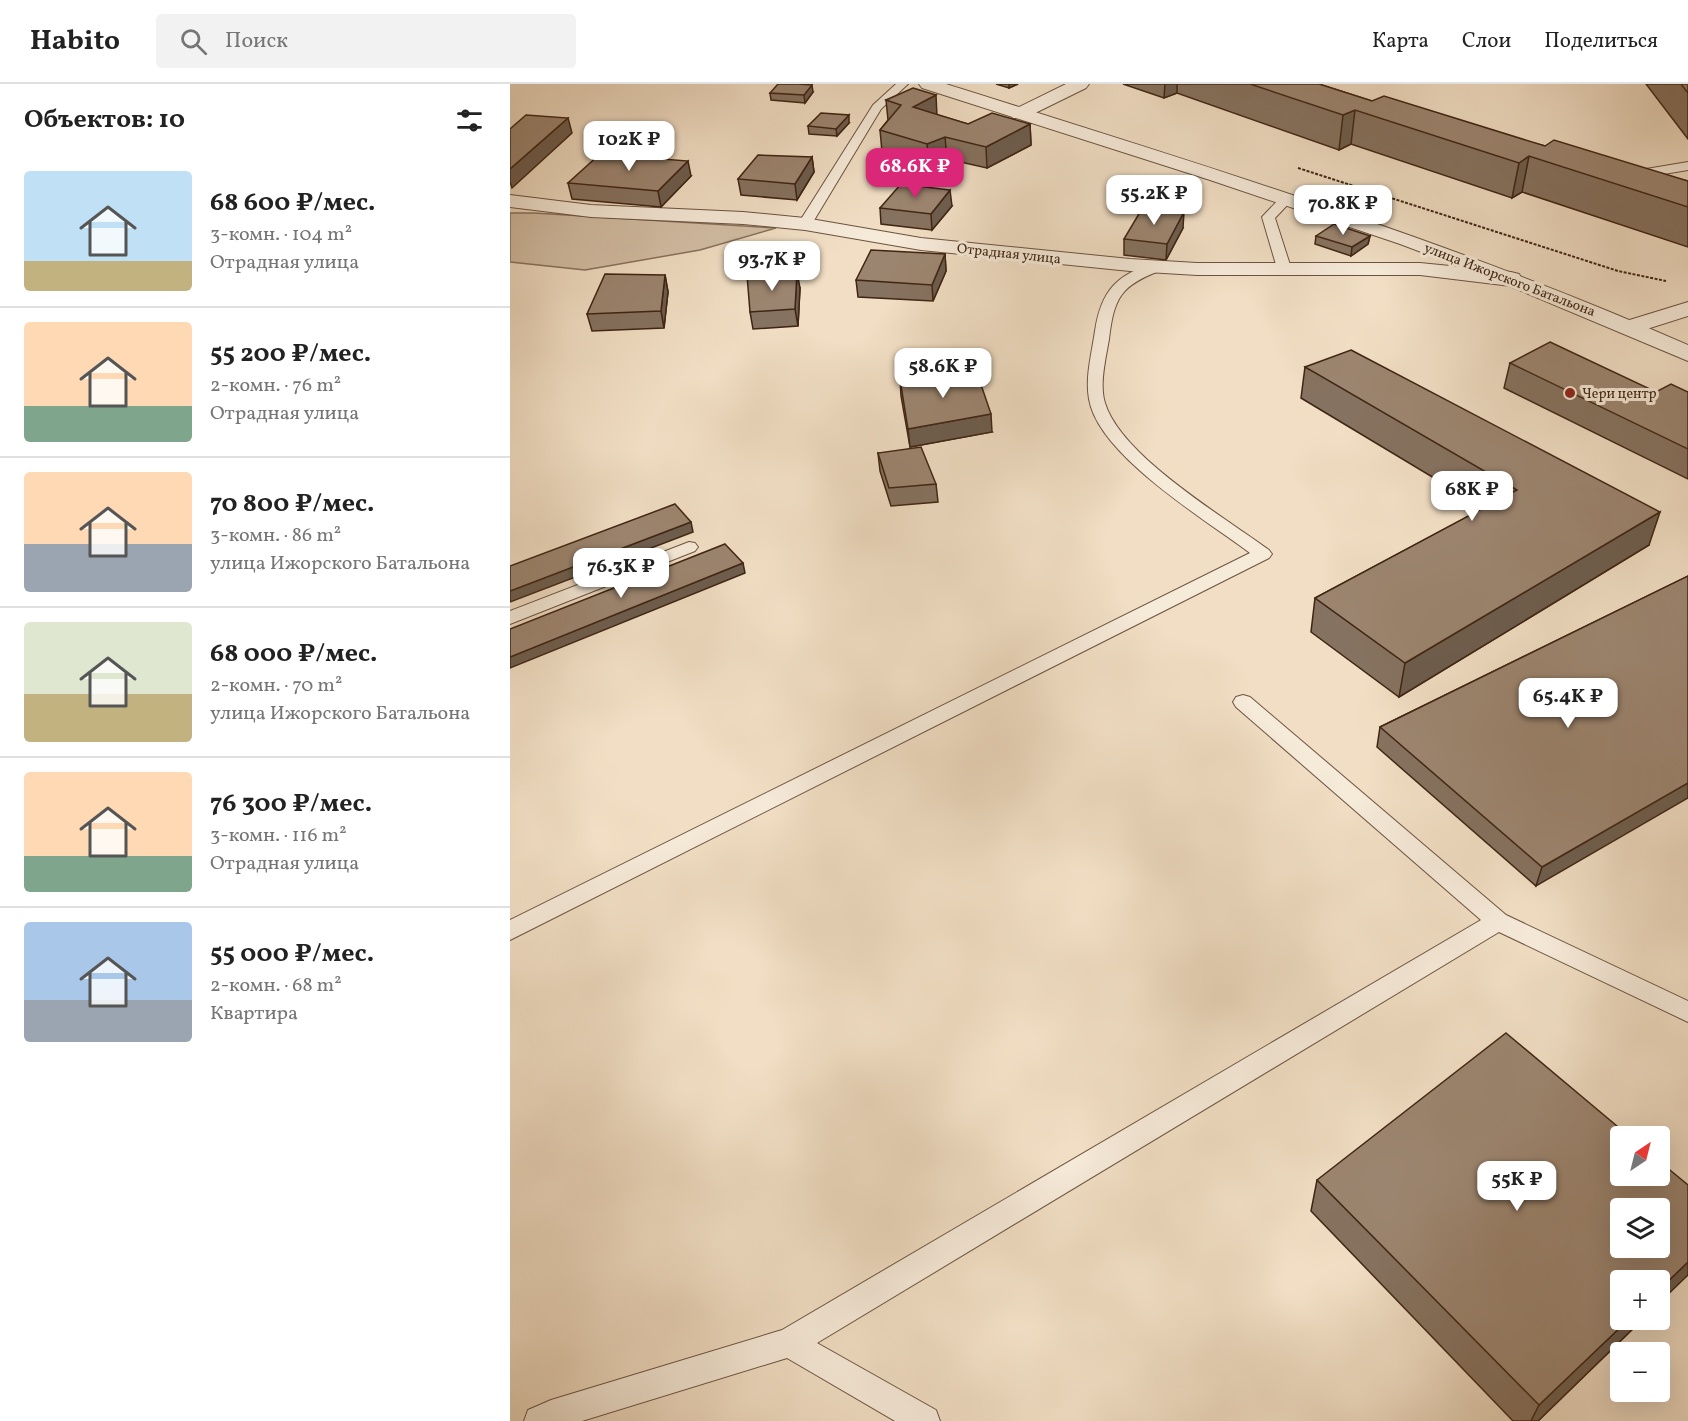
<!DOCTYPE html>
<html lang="ru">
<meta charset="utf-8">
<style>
body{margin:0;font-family:Vollkorn,serif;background:#f2f2f2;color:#222;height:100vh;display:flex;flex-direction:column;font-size:22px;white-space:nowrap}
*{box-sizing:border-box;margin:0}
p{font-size:20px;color:#767676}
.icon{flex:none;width:33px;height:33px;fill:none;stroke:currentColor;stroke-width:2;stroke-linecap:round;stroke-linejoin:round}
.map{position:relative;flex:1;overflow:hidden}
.panel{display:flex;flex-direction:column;background:#fff;width:510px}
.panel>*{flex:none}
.needle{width:39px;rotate:35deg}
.controls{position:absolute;left:1100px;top:1042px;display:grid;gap:12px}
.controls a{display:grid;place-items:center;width:60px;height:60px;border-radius:6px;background:#fff;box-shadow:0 6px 24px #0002;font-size:30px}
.price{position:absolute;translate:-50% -51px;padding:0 14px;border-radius:12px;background:#fff;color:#222;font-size:20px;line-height:39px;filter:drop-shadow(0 2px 3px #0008)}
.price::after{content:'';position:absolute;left:50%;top:36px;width:18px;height:14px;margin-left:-9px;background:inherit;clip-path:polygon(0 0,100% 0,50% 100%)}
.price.active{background:#db2777;color:#fff}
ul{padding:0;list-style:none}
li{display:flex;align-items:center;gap:18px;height:150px;padding:0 24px}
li+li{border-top:2px solid #e0e0e0}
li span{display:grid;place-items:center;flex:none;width:168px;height:120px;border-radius:6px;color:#555}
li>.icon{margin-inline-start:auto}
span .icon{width:72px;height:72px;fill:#fffc;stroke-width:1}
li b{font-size:26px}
h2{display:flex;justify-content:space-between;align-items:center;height:72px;padding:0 24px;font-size:26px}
header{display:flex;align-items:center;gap:36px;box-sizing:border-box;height:84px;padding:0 30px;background:#fff;border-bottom:2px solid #e0e0e0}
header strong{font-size:28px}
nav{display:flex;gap:33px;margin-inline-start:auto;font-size:21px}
.search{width:420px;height:54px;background:#f2f2f2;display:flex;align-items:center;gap:15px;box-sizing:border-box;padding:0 21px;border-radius:6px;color:#767676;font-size:22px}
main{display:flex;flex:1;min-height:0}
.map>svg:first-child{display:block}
.green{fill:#d3bfa6;stroke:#8a725d;stroke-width:1.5}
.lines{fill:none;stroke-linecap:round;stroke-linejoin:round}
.service-casing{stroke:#6c5340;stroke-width:2}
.minor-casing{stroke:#6c5340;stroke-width:2}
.tertiary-casing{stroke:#6c5340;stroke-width:2}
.path{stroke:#402514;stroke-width:2;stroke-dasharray:3 1.5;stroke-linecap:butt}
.service{fill:#f6ead9;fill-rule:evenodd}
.minor{fill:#f6ead9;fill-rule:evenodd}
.tertiary{fill:#f6ead9;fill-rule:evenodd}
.wall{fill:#867260;stroke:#402514;stroke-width:1.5}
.shaded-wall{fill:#6d5d4e;stroke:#402514;stroke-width:1.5}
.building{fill:#9c8570;stroke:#402514;stroke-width:1.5;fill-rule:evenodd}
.poi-dot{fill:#8f2418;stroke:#f6ead9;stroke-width:2}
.labels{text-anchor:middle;stroke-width:6;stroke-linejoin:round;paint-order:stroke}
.far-street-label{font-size:14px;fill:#402514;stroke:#f6ead9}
.far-poi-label{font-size:14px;fill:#402514;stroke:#f6ead9;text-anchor:start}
</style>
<header>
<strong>Habito</strong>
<div class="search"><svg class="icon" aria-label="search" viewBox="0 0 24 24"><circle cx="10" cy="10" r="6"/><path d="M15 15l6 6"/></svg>Поиск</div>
<nav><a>Карта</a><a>Слои</a><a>Поделиться</a></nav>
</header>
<main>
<section class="panel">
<h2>Объектов: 10<svg class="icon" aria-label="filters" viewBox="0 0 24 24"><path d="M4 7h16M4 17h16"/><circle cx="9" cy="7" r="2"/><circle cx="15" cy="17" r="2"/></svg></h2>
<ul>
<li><span style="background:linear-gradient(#bfe0f5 75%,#c2b280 0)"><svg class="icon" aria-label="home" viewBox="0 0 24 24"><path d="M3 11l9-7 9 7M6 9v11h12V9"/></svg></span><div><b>68 600 ₽/мес.</b><p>3-комн. · 104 m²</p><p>Отрадная улица</p></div></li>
<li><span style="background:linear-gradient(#ffd9b3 70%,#7fa58c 0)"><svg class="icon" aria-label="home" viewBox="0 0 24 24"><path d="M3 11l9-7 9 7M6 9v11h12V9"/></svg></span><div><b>55 200 ₽/мес.</b><p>2-комн. · 76 m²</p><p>Отрадная улица</p></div></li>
<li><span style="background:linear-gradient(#ffd9b3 60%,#9aa5b1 0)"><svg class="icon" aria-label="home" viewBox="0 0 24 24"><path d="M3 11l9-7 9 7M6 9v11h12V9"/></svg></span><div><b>70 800 ₽/мес.</b><p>3-комн. · 86 m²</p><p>улица Ижорского Батальона</p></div></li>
<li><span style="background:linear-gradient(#dfe7d0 60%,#c2b280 0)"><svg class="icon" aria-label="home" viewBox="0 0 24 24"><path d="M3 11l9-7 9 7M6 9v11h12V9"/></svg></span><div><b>68 000 ₽/мес.</b><p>2-комн. · 70 m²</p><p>улица Ижорского Батальона</p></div></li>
<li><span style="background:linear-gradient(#ffd9b3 70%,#7fa58c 0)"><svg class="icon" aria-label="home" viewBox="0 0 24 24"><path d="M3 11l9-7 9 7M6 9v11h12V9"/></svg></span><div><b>76 300 ₽/мес.</b><p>3-комн. · 116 m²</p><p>Отрадная улица</p></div></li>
<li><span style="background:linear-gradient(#a9c7e8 65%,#9aa5b1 0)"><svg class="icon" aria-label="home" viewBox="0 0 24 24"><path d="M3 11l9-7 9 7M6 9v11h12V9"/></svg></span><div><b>55 000 ₽/мес.</b><p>2-комн. · 68 m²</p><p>Квартира</p></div></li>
</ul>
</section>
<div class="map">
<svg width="1178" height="1337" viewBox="0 0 1178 1337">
<rect width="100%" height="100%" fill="#f1dec4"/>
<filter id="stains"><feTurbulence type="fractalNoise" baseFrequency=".00333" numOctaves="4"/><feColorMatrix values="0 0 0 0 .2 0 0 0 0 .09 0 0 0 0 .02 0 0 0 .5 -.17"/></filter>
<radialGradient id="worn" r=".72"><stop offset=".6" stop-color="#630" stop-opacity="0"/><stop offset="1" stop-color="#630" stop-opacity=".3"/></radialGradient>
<polygon class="green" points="0,129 24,129 266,144 190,166 75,186 0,178"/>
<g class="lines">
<g class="service-casing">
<g id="service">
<polygon points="386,0 398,0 371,25 300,143 290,143 288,140 363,21"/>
<polygon points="1178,78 1178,86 1118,96 1112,92 1118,88"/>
<polygon points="777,111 783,115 765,134 781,184 774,188 767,184 752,133 772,112"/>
<path d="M647,179L652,180L654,183L652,186C611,201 604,213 599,255C596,274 589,300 595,319C611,372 714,433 759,466L762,470L759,474L0,856V836L740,469C696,436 588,371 579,315C575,293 582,268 585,247C591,207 607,189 647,179Z"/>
<polygon points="179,458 185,459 188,463 185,467 0,540 0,527"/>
<polygon points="733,611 740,613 996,831 1178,917 1178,938 989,848 307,1259 426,1326 430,1337 385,1337 277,1274 72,1337 14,1337 18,1326 41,1316 272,1246 971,836 726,623 723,618 726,613"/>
</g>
</g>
<g class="minor-casing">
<g id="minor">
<polygon points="556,0 579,0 576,4 515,34 503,34 500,30 503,26"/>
<polygon points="0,111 81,121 233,128 295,134 411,154 620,175 687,179 910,179 1001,188 1009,190 1012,195 1009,200 1001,202 910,191 687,191 620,187 411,166 295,146 233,140 81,133 0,123"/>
<polygon points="1178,218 1178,232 1121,250 1113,248 1109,243 1113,238"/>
</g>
</g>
<g class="tertiary-casing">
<path id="tertiary" d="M409,0H436C686,79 937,155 1178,261V277L985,196L890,160L700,96L412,4Z"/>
</g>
<polyline class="path" points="788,84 1108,187 1156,197"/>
<use href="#service" class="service"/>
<use href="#minor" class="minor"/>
<use href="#tertiary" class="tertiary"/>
</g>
<g class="wall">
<polygon points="486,0 508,0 499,4"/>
<polygon points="613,0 809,0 862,17 1035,62 1178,97 1178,163 1012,108 1002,114 841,60 829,66 667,9 654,14"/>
<polygon points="1136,0 1178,0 1178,55"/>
<polygon points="303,8 295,19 261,16 260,9"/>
<polygon points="376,16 458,40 520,40 521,61 477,84 437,75 419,81 372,68 370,46 378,36"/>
<polygon points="339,39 327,52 299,50 298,42"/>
<polygon points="302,73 304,88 287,116 231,111 228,95"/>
<polygon points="181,92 151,123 62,115 58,99"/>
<polygon points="442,122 422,146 371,140 370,124"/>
<polygon points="673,144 656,176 614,171 614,155"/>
<polygon points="806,152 860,152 858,160 841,172 805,160"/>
<polygon points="435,170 436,187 423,217 348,213 346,196"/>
<polygon points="155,191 158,208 154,244 82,247 77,230"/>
<polygon points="290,204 288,242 243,245 240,228"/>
<polygon points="1000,279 1146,308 1178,308 1178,395 994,304"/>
<polygon points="795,283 1139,461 889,613 801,548 805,514 974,424 791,314"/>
<polygon points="390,295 482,348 400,363 391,312"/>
<polygon points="368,369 426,400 428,418 381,422 370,387"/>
<polygon points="1178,492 1026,802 867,663 870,643"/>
<polygon points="807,1096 1110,1236 1132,1236 1028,1337 1003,1337 801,1127"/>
</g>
<g class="shaded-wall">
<polygon points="499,0 508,0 499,4"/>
<polygon points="655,0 667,0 667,9 654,14"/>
<polygon points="302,1 303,8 295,19 294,11"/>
<polygon points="426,11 427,32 403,23"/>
<polygon points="845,26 841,60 829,66 833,31"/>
<polygon points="339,31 339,39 327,52 326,45"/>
<polygon points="58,34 62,49 2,104 0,98 0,85"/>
<polygon points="520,40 521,61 477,84 476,63"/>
<polygon points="435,53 437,75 419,81 417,60"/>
<polygon points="1019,72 1012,108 1002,114 1009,79"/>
<polygon points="302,73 304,88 287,116 285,100"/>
<polygon points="178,77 181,92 151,123 148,107"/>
<polygon points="440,106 442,122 422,146 421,130"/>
<polygon points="674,128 673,144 656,176 657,160"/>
<polygon points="860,152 858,160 841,172 842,163"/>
<polygon points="435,170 436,187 423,217 422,201"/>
<polygon points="287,188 290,204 288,242 285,225"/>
<polygon points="155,191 158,208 154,244 151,227"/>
<polygon points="481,330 482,348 400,363 398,345"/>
<polygon points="1150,428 1139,461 889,613 895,579"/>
<polygon points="181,438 183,448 0,518 0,507"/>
<polygon points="233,479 235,489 0,584 0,573"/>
<polygon points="1178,699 1178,714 1026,802 1032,783"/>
<polygon points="1178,1178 1178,1191 1149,1219 1149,1206"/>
<polygon points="1118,1236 1132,1236 1028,1337 1021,1337 1029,1321"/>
</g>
<g class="building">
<polygon points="268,0 288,0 302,1 294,11 260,9"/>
<polygon points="740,0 809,0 862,17 874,12 1035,62 1044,56 1178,97 1178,123 1019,72 1009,79 845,26 833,31"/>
<polygon points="1171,0 1178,0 1178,9"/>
<polygon points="403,4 426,11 403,23 458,40 482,29 520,40 476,63 435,53 417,60 370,46 391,21 376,16"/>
<polygon points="311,29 339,31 326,45 298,42"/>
<polygon points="16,31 58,34 0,85 0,45"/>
<polygon points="90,70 178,77 148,107 58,99"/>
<polygon points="248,71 302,73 285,100 228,95"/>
<polygon points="391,100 440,106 421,130 370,124"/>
<polygon points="633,123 674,128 657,160 614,155"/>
<polygon points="824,140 860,152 842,163 806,152"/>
<polygon points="361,166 435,170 422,201 346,196"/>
<polygon points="287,188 285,225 240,228 237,191"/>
<polygon points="95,190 155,191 151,227 77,230"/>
<polygon points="1040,258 1146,308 1161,300 1178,308 1178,365 1000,279"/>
<polygon points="841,266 1150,428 895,579 805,514 1007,406 795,283"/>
<polygon points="466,286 481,330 398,345 390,295"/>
<polygon points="411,363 426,400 379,404 368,369"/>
<polygon points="165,420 181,438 0,507 0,482"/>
<polygon points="215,460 233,479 0,573 0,545"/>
<polygon points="1178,492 1178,699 1032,783 870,643"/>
<path d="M996,949L1120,1053H1110V1092H1149V1077L1178,1101V1178L1149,1206V1197H1110V1236H1118L1029,1321L807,1096ZM1110,1125H1149V1164H1110Z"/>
</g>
<circle class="poi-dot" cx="1060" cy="309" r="6"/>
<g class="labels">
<g class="far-street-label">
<text transform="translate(499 169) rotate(6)" y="5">Отрадная улица</text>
<text transform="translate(1000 195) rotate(21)" y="5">улица Ижорского Батальона</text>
</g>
<g class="far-poi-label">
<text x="1072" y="314">Чери центр</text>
</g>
</g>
<rect width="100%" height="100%" filter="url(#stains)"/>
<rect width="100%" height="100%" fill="url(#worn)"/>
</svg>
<div class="controls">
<a><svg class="needle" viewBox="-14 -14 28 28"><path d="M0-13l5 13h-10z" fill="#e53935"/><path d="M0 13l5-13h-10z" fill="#767676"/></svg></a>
<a><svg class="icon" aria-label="layers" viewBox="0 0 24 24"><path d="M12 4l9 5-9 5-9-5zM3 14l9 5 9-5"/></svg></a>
<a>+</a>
<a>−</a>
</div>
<b class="price" style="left:119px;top:88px">102K ₽</b>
<b class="price active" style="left:405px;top:115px">68.6K ₽</b>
<b class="price" style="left:644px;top:142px">55.2K ₽</b>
<b class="price" style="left:833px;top:152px">70.8K ₽</b>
<b class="price" style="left:262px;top:208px">93.7K ₽</b>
<b class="price" style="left:433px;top:315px">58.6K ₽</b>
<b class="price" style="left:962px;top:438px">68K ₽</b>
<b class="price" style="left:111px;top:515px">76.3K ₽</b>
<b class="price" style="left:1058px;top:645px">65.4K ₽</b>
<b class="price" style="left:1007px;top:1128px">55K ₽</b>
</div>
</main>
